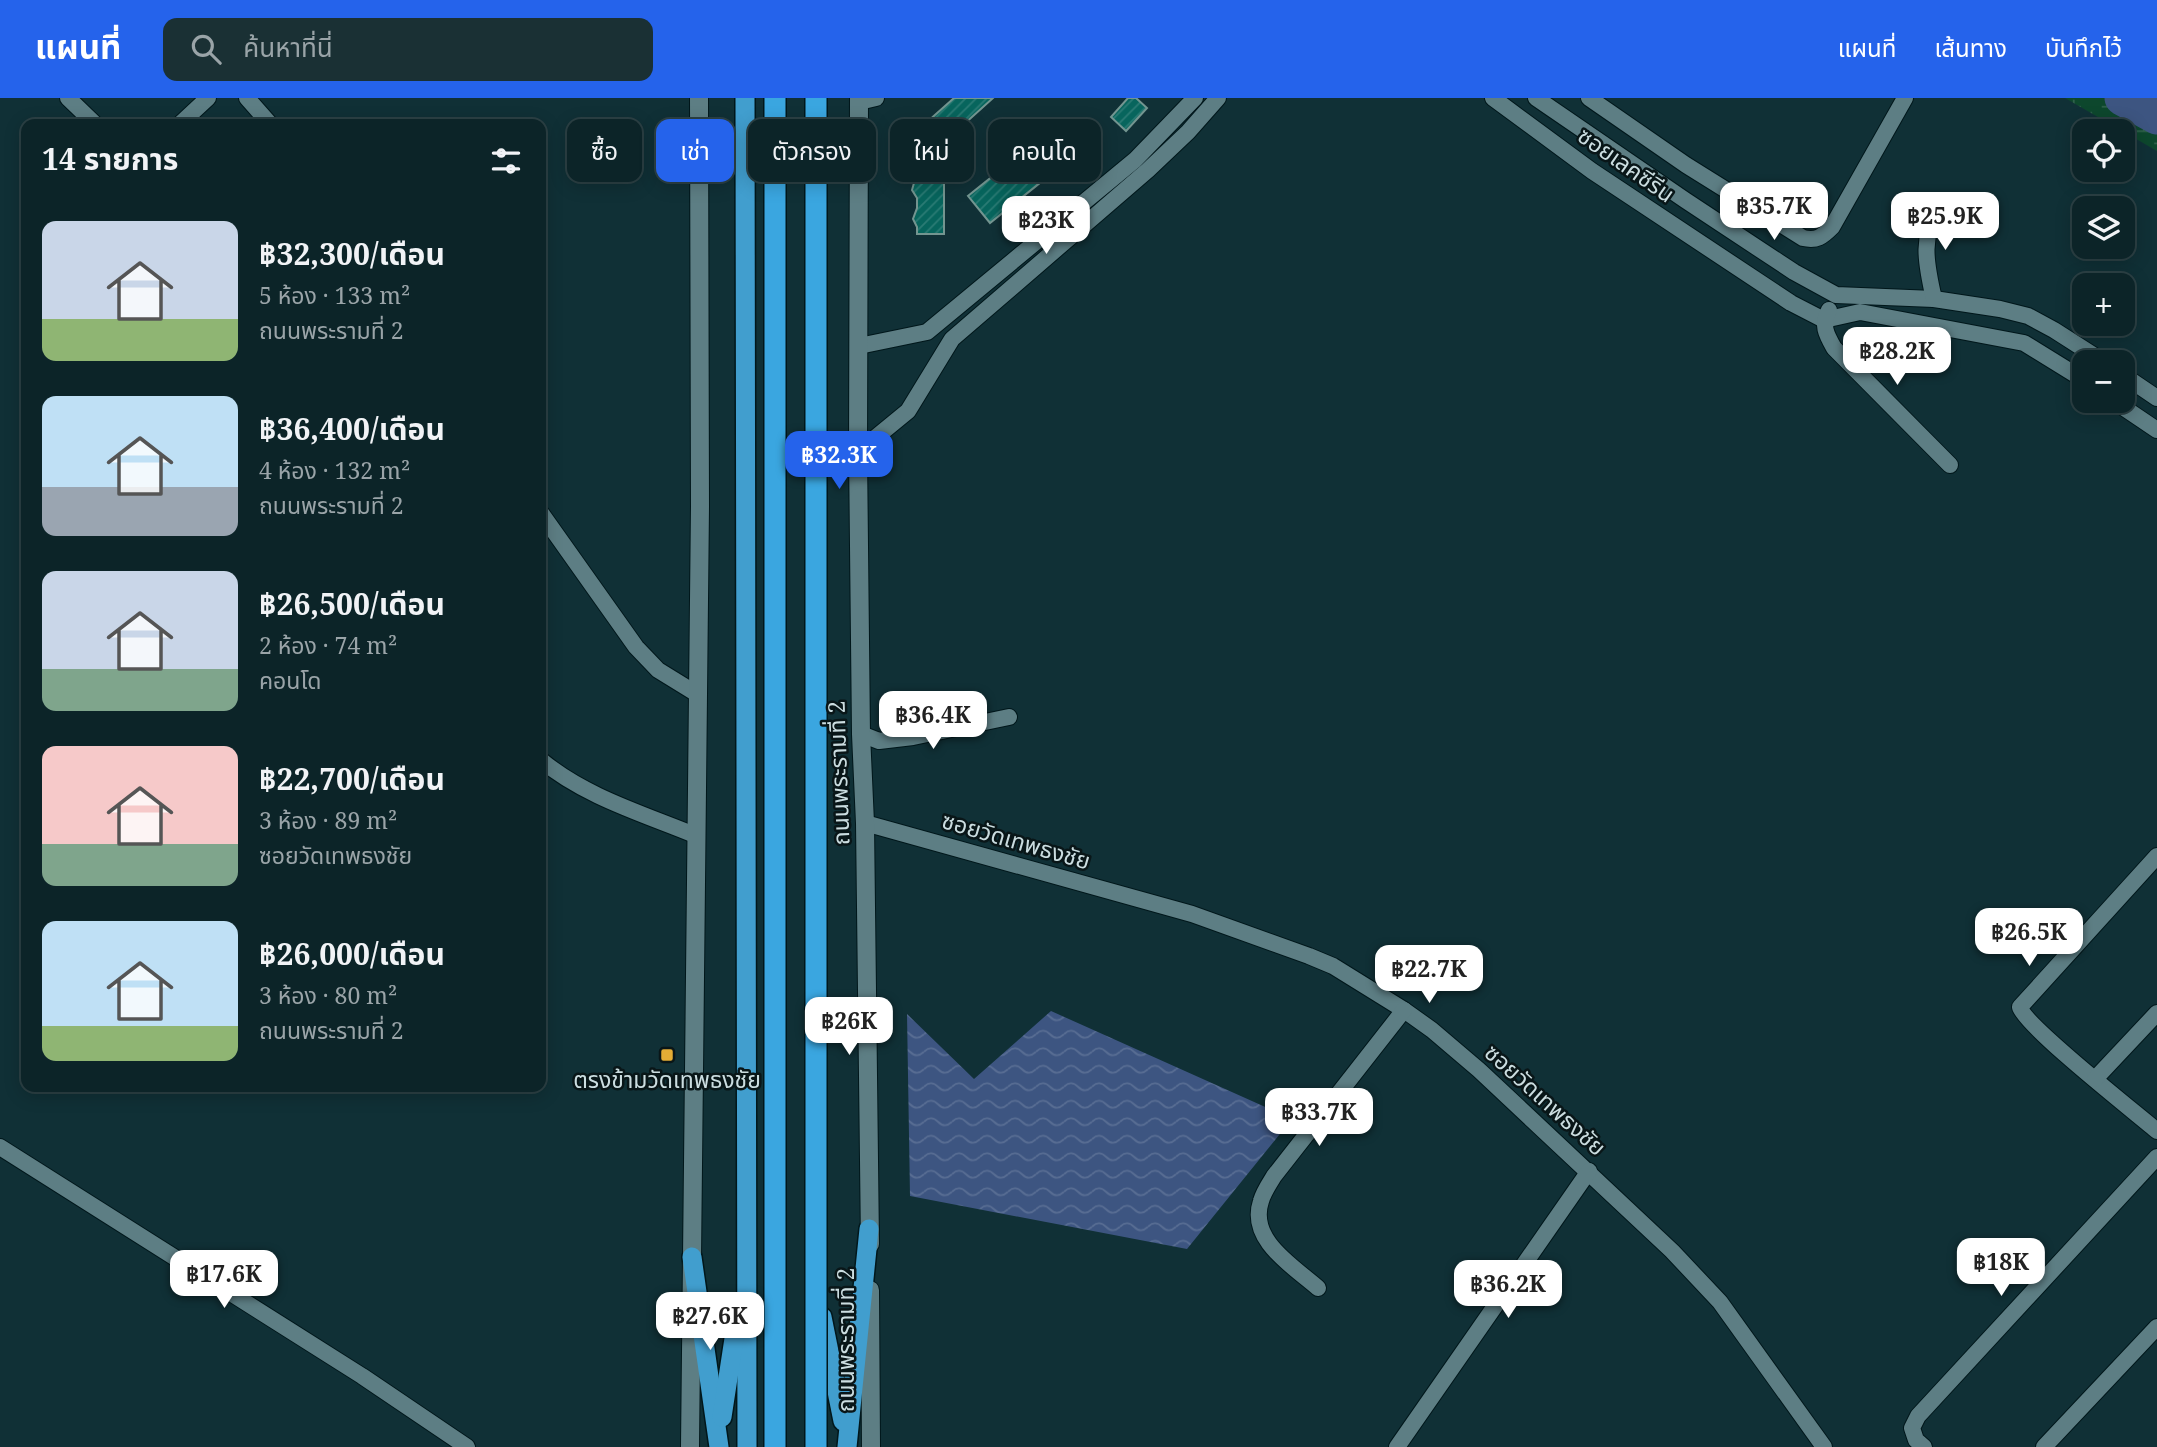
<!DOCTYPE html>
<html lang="th">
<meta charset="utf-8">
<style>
body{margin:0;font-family:"Noto Serif","Noto Sans Thai",serif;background:#1a3034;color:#f1f3f6;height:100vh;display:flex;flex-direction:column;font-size:26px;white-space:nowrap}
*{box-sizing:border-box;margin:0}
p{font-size:23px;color:#9aa4a8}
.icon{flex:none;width:38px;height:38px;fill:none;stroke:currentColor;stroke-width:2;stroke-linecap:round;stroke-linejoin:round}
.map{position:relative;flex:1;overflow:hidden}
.sheet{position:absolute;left:21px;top:21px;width:525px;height:973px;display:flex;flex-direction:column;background:#0c2428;border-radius:14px;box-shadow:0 4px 18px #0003,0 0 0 2px #2c4145}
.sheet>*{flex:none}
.top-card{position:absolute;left:567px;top:21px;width:665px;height:63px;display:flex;gap:14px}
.fabs{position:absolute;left:2072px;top:21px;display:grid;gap:14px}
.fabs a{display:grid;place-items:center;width:63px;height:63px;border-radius:14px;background:#0c2428;box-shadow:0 4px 18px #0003,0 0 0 2px #2c4145;font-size:35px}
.price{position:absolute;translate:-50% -60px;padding:0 16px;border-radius:14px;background:#fff;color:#222;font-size:23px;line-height:46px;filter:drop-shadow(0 2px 4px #0008)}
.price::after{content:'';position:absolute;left:50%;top:42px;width:21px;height:16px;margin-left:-10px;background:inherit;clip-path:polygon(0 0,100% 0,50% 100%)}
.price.active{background:#2563eb;color:#fff}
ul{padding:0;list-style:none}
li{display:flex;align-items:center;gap:21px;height:175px;padding:0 21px}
li span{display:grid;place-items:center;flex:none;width:196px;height:140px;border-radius:14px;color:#555}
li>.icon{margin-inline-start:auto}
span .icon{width:84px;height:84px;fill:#fffc;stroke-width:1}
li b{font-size:30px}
h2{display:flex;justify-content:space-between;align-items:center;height:84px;padding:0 21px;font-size:30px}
.chip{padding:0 24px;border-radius:14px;background:#0c2428;box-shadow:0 4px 18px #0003,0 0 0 2px #2c4145;font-size:24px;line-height:63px}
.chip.active{background:#2563eb;color:#fff}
header{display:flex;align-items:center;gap:42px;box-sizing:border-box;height:98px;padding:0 35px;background:#2563eb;color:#fff}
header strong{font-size:33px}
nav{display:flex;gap:38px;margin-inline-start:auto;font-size:24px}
.search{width:490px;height:63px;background:#1a3034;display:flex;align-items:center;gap:18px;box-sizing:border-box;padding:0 24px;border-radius:14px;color:#9aa4a8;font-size:26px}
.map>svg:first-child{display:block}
.wetland{fill:url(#wetland-marsh)}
.water{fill:url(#water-waves)}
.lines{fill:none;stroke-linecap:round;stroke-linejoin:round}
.river{stroke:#3d5581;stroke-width:35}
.building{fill:url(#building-hatch);stroke:#739590;stroke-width:2}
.minor-casing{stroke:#01171b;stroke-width:18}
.secondary-casing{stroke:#01171b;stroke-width:20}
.trunk-casing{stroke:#01171b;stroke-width:22}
.motorway-casing{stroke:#01171b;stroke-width:24}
.minor{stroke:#5d7e84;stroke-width:16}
.secondary{stroke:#5d7e84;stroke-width:18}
.trunk{stroke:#419ece;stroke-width:19}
.motorway{stroke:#3aa6e0;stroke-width:21}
.motorway-bridge-casing{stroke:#01171b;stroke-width:24;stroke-linecap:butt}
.motorway-bridge{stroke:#3aa6e0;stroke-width:21}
.poi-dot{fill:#e4ad35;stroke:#091618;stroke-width:2.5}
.labels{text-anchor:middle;stroke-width:5;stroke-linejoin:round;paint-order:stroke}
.street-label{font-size:23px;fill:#cbdde0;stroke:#091618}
.poi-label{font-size:23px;fill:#cbdde0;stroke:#091618}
</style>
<header>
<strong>แผนที่</strong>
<div class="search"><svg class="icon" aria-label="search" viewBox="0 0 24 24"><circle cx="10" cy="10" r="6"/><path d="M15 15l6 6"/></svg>ค้นหาที่นี่</div>
<nav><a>แผนที่</a><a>เส้นทาง</a><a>บันทึกไว้</a></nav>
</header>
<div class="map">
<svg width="2157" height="1349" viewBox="0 0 2157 1349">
<defs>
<pattern id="wetland-marsh" width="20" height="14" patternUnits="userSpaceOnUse" patternTransform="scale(1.75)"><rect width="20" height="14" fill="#0d472d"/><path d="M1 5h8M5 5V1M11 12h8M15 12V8" fill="none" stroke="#2f614b"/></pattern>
<pattern id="water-waves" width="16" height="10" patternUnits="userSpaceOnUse" patternTransform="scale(1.75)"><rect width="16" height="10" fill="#3d5581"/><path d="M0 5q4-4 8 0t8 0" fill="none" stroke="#586d93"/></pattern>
<pattern id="building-hatch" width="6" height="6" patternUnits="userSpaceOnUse" patternTransform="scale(1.75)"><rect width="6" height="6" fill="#07655d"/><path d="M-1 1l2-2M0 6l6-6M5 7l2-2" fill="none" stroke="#2a7b74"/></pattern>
</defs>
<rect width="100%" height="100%" fill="#103036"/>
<polygon class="wetland" points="2065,0 2157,0 2157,53"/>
<polygon class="water" points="1051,913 1292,1021 1187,1151 910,1098 907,916 974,981"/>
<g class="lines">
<polyline class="river" points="2122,0 2157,19"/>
</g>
<g class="building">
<polygon points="954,0 993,0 942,46 947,55 948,67 944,70 944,136 917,136 917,129 913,121 917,110 917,100 912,92 914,85 920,78 912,63 917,51 917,33"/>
<polygon points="1128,0 1136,0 1147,10 1126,33 1111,19"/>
<polygon points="1034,45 1056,72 990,125 968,98"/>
</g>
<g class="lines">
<g class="minor-casing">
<g id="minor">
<polyline points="68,0 95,26"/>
<polyline points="247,0 270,26"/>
<polyline points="1493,0 1592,73 1791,205 1824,222 1860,214 2024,245 2084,282"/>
<polyline points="1536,0 1685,102 1794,174 1836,197 1934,201 2000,211 2028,218 2054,232 2104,264"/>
<path d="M1589,0L1686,67L1803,140C1817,143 1822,139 1832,129L1905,0"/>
<polyline points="859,4 876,0"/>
<polyline points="180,26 208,0"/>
<path d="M1934,201C1925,162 1921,140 1940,104"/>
<path d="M1829,212C1821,227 1826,236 1834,250L1950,367"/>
<polyline points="859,248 927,234 1135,62 1195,0"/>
<polyline points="2123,277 2157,300"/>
<polyline points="2114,303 2157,332"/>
<polyline points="858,354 908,313 952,241 1148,72 1188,34 1218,0"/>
<polyline points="541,415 636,549 658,572 697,596"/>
<polyline points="861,636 879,643 913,639 1009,619"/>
<path d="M541,662C585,699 644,716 697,738"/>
<polyline points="865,725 1192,816 1309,858 1333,868 1404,912 1432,932 1479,972 1672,1153 1720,1204 1824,1349"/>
<path d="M2157,758L2020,909C2024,927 2136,1015 2157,1033"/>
<polyline points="2095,981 2157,915"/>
<polyline points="0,1049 362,1278 467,1349"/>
<path d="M1318,1190C1293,1168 1248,1142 1261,1103C1263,1095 1269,1086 1274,1078L1404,912"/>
<polyline points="1397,1349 1589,1073"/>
<polyline points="1924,1349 1916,1342 1912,1330 1918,1318 2157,1059"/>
<polyline points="2044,1349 2157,1229"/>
</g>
</g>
<g class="secondary-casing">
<g id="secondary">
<polyline points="859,0 858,354 861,636 865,725 870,1146"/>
<polyline points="870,1192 871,1349"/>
<polyline points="690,1349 700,408 699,0"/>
</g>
</g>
<g class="trunk-casing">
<g id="trunk">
<polyline points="745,0 747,1349"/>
<polyline points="692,1159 719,1349"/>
<polyline points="822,1219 843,1323"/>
<polyline points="722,1319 737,1221"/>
<polyline points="847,1349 869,1131"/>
</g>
</g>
<g class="motorway-casing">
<polyline id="motorway" points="775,1349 775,0"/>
</g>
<use href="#minor" class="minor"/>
<use href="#secondary" class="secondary"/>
<use href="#trunk" class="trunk"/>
<use href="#motorway" class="motorway"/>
<g class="motorway-bridge-casing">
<polyline id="motorway-bridge" points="816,0 816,1349"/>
</g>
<use href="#motorway-bridge" class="motorway-bridge"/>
</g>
<rect class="poi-dot" x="660" y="950" width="14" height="14" rx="3.5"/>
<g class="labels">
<g class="street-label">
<text transform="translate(1626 67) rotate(35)" y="8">ซอยเลคซีรีน</text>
<text transform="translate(839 675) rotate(-92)" y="8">ถนนพระรามที่ 2</text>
<text transform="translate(1016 743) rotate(16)" y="8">ซอยวัดเทพธงชัย</text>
<text transform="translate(1545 1002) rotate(42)" y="8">ซอยวัดเทพธงชัย</text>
<text transform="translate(846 1242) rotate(-90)" y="8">ถนนพระรามที่ 2</text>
</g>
<g class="poi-label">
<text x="667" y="990">ตรงข้ามวัดเทพธงชัย</text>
</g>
</g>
</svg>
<div class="fabs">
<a><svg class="icon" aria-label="locate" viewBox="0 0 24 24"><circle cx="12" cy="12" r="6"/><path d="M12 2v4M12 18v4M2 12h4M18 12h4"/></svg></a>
<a><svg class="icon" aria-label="layers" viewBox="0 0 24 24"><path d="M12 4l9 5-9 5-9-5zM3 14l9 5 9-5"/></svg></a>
<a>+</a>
<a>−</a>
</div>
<b class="price" style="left:1774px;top:144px">฿35.7K</b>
<b class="price" style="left:1945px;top:154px">฿25.9K</b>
<b class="price" style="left:1046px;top:158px">฿23K</b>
<b class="price" style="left:1897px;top:289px">฿28.2K</b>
<b class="price active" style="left:839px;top:393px">฿32.3K</b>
<b class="price" style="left:933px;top:653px">฿36.4K</b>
<b class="price" style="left:2029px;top:870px">฿26.5K</b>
<b class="price" style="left:1429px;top:907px">฿22.7K</b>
<b class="price" style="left:849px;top:959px">฿26K</b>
<b class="price" style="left:1319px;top:1050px">฿33.7K</b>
<b class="price" style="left:2001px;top:1200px">฿18K</b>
<b class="price" style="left:224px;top:1212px">฿17.6K</b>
<b class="price" style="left:1508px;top:1222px">฿36.2K</b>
<b class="price" style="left:710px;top:1254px">฿27.6K</b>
<div class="top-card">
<a class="chip">ซื้อ</a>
<a class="chip active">เช่า</a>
<a class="chip">ตัวกรอง</a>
<a class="chip">ใหม่</a>
<a class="chip">คอนโด</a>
</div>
<section class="sheet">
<h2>14 รายการ<svg class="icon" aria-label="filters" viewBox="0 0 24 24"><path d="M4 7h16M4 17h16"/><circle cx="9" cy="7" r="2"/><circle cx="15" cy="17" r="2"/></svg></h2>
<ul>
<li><span style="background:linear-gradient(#c9d6e8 70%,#8fb573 0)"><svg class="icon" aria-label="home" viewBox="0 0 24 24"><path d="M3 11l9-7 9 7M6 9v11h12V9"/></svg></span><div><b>฿32,300/เดือน</b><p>5 ห้อง · 133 m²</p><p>ถนนพระรามที่ 2</p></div></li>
<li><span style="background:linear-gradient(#bfe0f5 65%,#9aa5b1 0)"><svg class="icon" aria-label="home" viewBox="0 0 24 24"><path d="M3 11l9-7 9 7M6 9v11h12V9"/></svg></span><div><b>฿36,400/เดือน</b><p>4 ห้อง · 132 m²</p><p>ถนนพระรามที่ 2</p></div></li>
<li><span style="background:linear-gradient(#c9d6e8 70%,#7fa58c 0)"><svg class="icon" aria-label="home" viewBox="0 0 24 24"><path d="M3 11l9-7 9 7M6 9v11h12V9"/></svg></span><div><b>฿26,500/เดือน</b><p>2 ห้อง · 74 m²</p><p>คอนโด</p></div></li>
<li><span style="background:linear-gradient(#f6c9c9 70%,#7fa58c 0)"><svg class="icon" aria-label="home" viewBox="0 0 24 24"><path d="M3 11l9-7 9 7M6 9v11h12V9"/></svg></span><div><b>฿22,700/เดือน</b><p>3 ห้อง · 89 m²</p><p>ซอยวัดเทพธงชัย</p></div></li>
<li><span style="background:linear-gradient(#bfe0f5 75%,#8fb573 0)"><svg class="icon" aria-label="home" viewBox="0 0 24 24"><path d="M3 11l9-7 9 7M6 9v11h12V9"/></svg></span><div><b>฿26,000/เดือน</b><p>3 ห้อง · 80 m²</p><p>ถนนพระรามที่ 2</p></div></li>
</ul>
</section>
</div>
